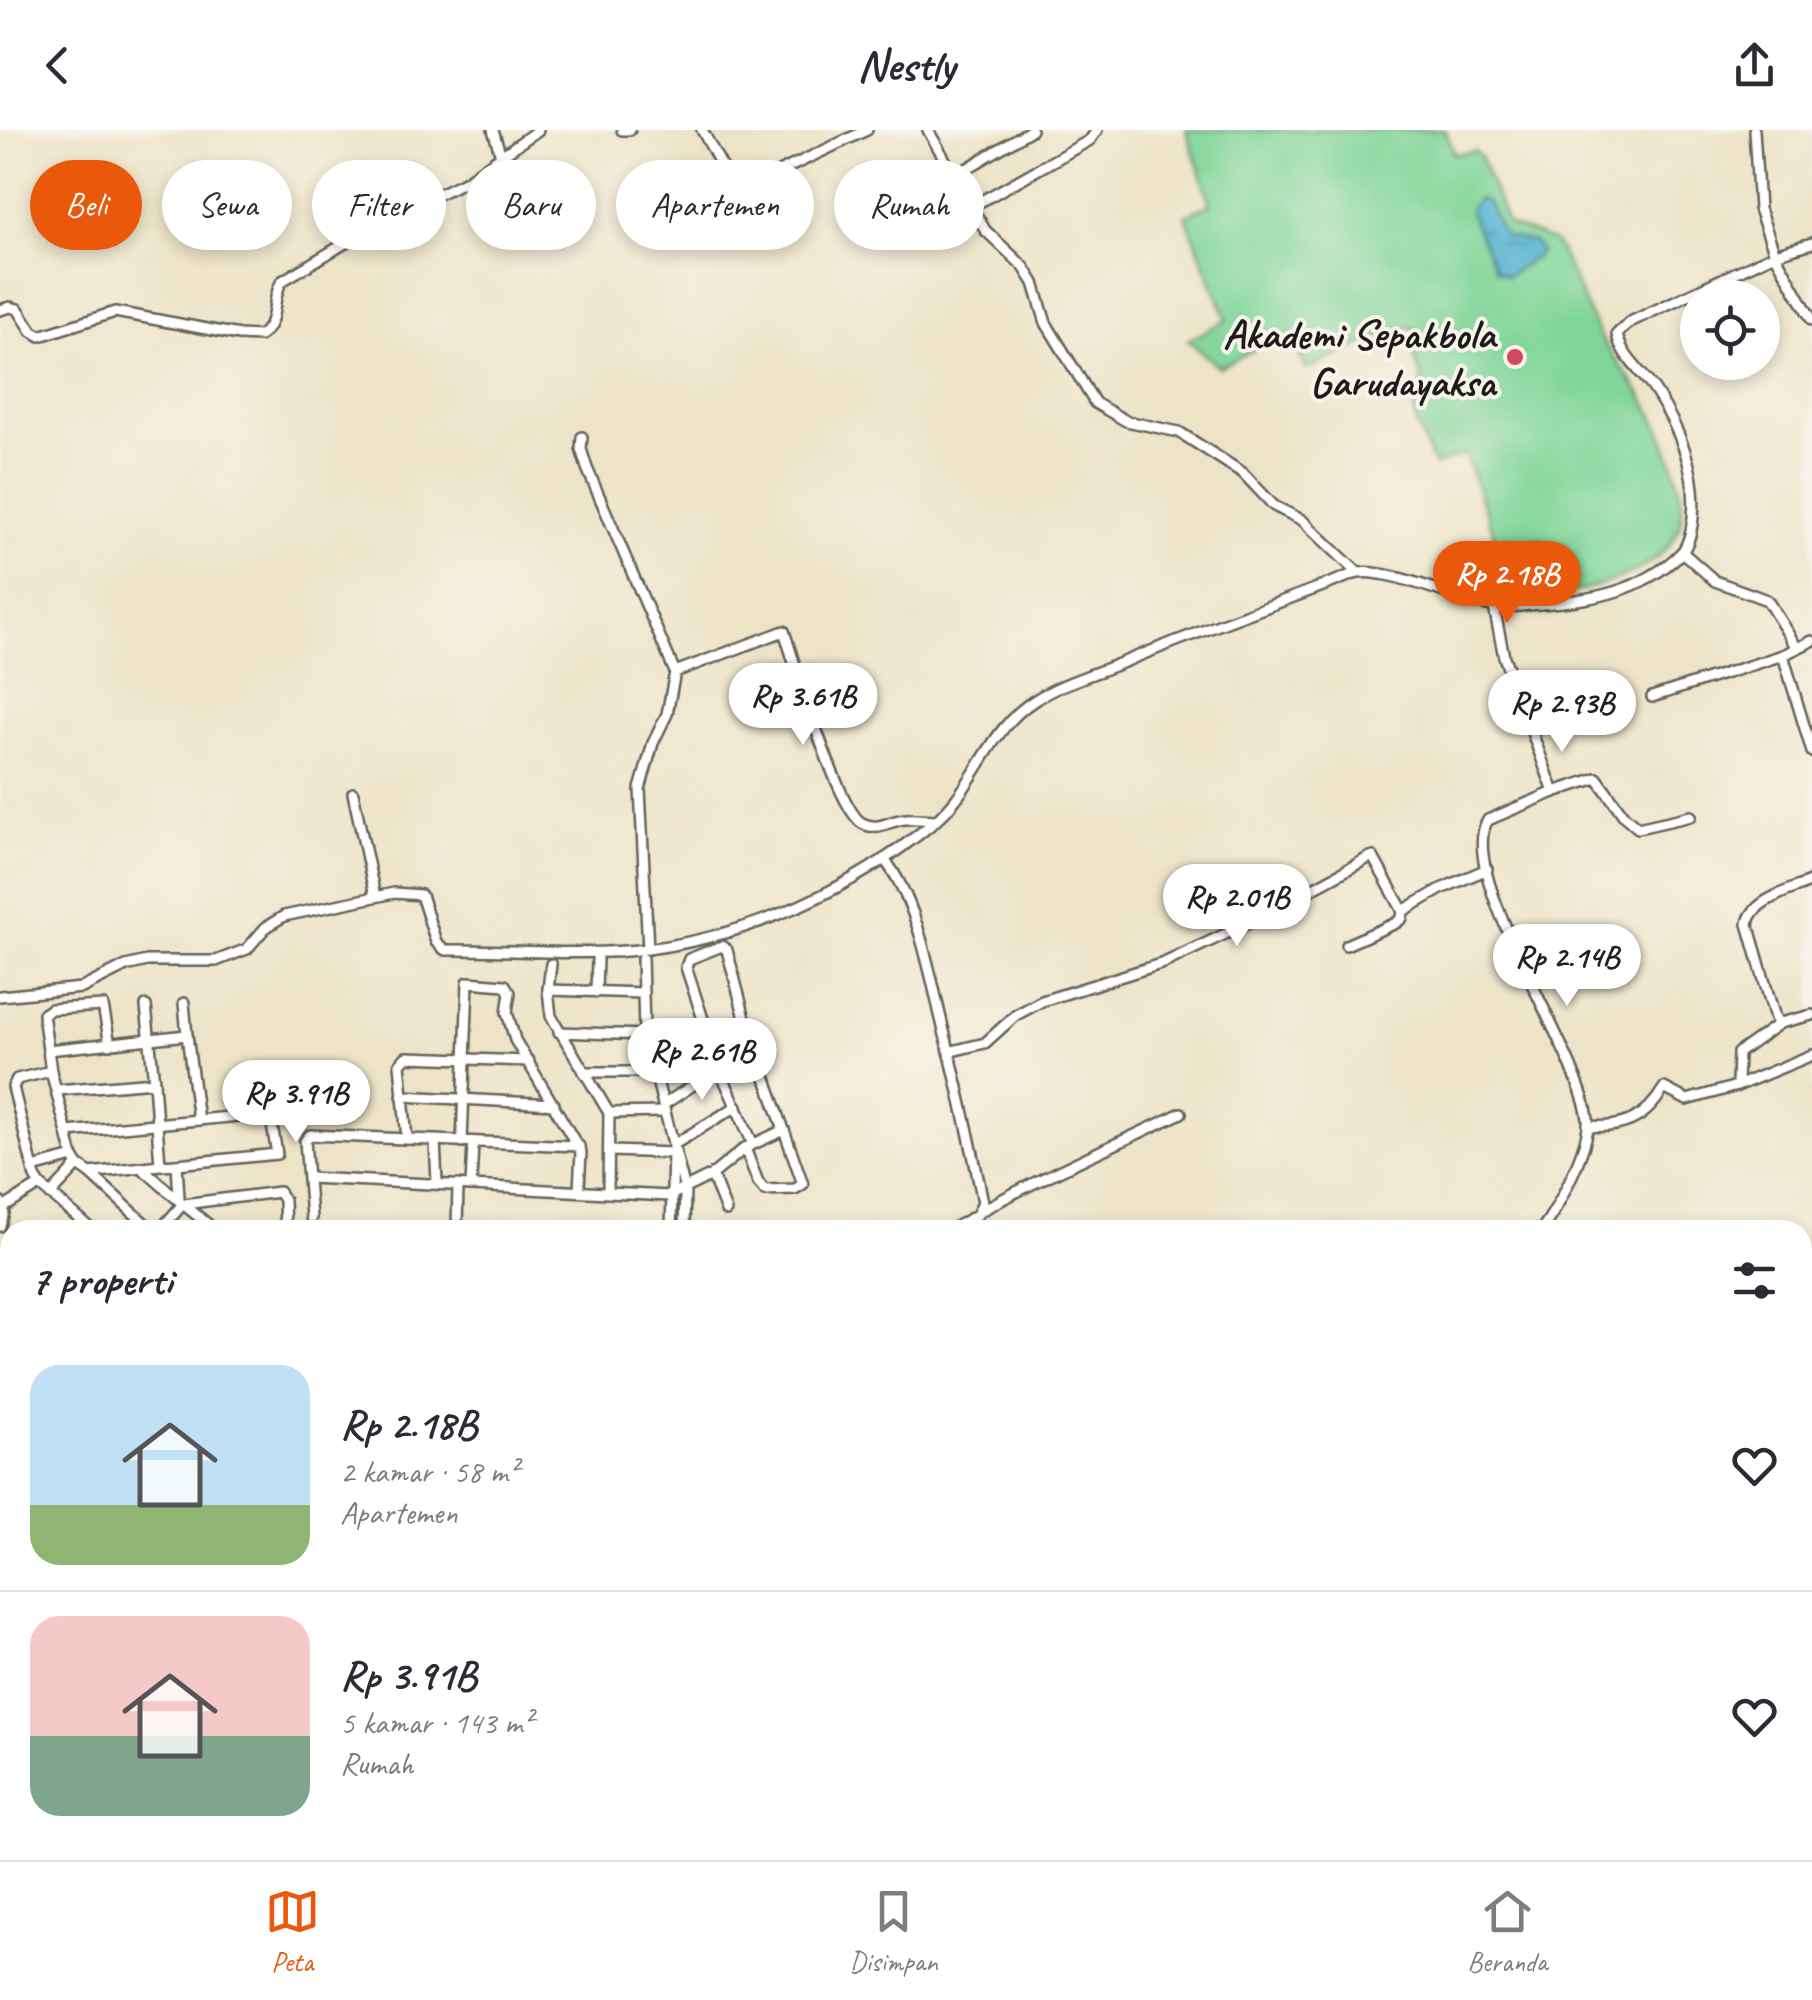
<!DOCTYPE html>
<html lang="id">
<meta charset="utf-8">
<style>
body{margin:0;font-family:Caveat,sans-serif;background:#f7f7f7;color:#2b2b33;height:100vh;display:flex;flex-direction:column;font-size:38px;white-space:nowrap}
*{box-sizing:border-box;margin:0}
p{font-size:32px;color:#7c7c81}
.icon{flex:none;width:55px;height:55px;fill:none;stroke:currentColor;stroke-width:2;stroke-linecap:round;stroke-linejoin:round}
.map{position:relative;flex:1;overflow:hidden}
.drawer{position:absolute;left:0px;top:1090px;width:1812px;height:640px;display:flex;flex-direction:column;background:#fff;border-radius:30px 30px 0 0;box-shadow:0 5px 15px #0003}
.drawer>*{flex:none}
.guide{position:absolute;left:30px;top:30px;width:1000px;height:90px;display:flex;gap:20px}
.tools{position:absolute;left:1680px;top:150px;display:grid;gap:20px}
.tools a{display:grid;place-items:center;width:100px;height:100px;border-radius:50%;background:#fff;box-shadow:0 5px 15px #0003;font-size:50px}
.price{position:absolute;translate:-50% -85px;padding:0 22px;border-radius:35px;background:#fff;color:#222;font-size:32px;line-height:65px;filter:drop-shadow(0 2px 5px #0008)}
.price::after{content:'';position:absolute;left:50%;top:60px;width:30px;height:22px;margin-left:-15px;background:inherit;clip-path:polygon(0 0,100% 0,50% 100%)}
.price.current{background:#ea580c;color:#fff}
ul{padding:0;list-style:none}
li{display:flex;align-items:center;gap:30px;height:250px;padding:0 30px}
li+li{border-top:2px solid #e1e1e2}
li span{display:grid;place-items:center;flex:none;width:280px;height:200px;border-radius:30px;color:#555}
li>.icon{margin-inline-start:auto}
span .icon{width:120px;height:120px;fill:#fffc;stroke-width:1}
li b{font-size:42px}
h2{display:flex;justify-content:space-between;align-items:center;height:120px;padding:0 30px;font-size:42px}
.pill{padding:0 35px;border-radius:45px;background:#fff;box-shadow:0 5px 15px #0003;font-size:35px;line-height:90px}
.pill.current{background:#ea580c;color:#fff}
header{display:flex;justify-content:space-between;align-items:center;height:130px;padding:0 30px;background:#fff;font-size:45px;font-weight:800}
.menu{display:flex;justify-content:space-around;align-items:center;height:140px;border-top:2px solid #e1e1e2;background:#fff;font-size:28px;color:#7c7c81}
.menu a{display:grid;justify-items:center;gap:5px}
.menu .current{color:#ea580c}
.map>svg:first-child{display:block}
.green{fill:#7fd598;stroke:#4e785a;stroke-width:2.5}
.water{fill:url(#water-ripples);stroke:#366876;stroke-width:2.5}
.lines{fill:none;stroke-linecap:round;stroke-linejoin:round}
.minor-casing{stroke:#656258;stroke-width:14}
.minor{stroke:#fff;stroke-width:9}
.poi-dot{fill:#d1495b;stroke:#f7f3e8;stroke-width:4}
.labels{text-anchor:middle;stroke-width:8;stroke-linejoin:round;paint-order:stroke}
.poi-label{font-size:42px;font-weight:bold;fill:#1c1c1c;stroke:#f7f3e8;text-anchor:end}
</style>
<header><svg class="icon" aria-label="back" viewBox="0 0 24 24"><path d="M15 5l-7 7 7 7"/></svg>Nestly<svg class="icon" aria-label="share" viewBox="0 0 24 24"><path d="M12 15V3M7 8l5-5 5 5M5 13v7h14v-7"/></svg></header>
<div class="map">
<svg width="1812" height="1730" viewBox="0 0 1812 1730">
<defs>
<pattern id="water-ripples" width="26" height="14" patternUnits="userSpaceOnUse" patternTransform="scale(2.5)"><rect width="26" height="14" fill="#51b3d0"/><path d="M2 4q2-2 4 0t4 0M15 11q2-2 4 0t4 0" fill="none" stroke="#4291a8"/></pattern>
</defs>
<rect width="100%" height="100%" fill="#f7f3e8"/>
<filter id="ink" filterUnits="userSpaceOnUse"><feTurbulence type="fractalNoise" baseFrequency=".01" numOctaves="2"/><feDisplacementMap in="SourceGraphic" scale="20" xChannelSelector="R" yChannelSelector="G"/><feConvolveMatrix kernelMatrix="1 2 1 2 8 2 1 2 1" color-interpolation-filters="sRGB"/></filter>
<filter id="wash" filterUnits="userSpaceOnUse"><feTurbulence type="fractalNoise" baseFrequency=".0048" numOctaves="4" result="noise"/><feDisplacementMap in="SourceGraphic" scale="40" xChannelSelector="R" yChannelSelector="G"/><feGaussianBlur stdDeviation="2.25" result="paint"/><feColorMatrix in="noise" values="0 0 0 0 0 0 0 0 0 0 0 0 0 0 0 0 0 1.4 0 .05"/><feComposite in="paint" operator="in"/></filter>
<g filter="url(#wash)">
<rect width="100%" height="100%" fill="#ede4c8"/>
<path class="green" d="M1186,0H1446L1454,24L1475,21L1480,26L1507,94L1553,111L1560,121C1576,150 1587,183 1603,211C1616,233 1634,252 1647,274C1663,300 1687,361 1681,391C1671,435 1608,456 1570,462L1551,424L1539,409L1500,421L1465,324L1434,336L1417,296L1414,281L1422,250L1412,218L1414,197L1400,198L1306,239L1289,203L1219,237L1188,210L1227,190L1185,85L1211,74Z"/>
<polygon class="water" points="1478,69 1488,72 1504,106 1534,112 1540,121 1535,128 1507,146 1495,140 1470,83 1470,78"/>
</g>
<g filter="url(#ink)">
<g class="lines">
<g class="minor-casing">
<g id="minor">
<polyline points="493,0 501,26"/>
<polyline points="622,0 630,0"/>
<polyline points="702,0 721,35 741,60 867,0"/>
<polyline points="928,0 985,100 1024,137 1034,153 1046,193 1095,273 1126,291 1179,302 1243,343 1274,376 1302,390 1358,443"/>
<polyline points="953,47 1031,0"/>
<polyline points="971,77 1090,10 1097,0"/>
<polyline points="1812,113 1775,124 1812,190"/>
<path d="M0,180L10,177L18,179L32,201L40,206L115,182L239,205L260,206C280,191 270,170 282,151L384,90L466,51L538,0"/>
<polyline points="582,307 581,319 587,338 675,542 667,584 653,613 640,659 648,819"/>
<polyline points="1682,422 1715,451 1767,470 1797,518"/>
<polyline points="1494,477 1504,527 1554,662 1597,648 1624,686 1638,698 1691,686"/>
<polyline points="1812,511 1783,525 1812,622"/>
<path d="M675,542L784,501C795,534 838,680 862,693C878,702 889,690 906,689C915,688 926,690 936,690"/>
<polyline points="1652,567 1783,525"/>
<polyline points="353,663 375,766"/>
<path d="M884,729C918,771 930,845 943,897C958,955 971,1013 983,1072L977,1085L950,1100"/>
<path d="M1812,751C1792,760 1751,770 1748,794L1775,888L1780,893L1812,885"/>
<polyline points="1346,815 1396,793 1402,788 1403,781"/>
<polyline points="642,828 644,900 685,1060 684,1100"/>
<polyline points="551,834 548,860 551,886 609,983 608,1062"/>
<polyline points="548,860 643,863"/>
<polyline points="596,862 597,829"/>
<path d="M0,866L82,858L126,836L147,831H216L247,819L266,797L284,786L394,763L421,765L436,812L445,820C512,819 581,827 647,819C751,806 853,759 933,693C976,658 987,600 1035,570C1062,553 1094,544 1124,532C1194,503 1265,478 1336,451C1343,449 1351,444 1358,443C1389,438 1458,470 1492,476C1507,479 1525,475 1540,474C1592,470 1642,462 1681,423C1687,417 1689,409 1691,401C1701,352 1683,305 1657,264C1645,244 1621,227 1617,204L1630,192L1775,124L1759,79L1754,0"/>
<polyline points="184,873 187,905"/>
<polyline points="559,902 645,905"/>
<polyline points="708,907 746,892"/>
<polyline points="48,920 187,905 198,990 67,1002"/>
<polyline points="952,921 985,913 1016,885 1042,871 1164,833 1255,790 1370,727 1373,727 1403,781 1441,759 1487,739"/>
<polyline points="584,942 653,942"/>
<polyline points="1737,956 1738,923 1780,893"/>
<polyline points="57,960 154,952 146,876"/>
<polyline points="402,966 554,974"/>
<polyline points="663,975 719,938"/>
<polyline points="609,983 665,982"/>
<path d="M1588,996C1623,999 1646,989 1664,958L1687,970L1737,956L1812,925"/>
<polyline points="407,1009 400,934 406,927 529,931"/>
<polyline points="435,1011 437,1053"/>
<polyline points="462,1012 468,852 505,855 510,863 507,882 515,910 581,1022 579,1060"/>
<polyline points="673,1015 737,976"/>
<polyline points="745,1018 758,1052 765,1060 795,1059 803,1054 746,892 727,820 722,816 689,829 686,837 719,938 753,1014"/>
<polyline points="609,1021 676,1023"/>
<polyline points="177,1034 277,1024 270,983 198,990"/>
<polyline points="78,1035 90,1043 160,1035 154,952"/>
<polyline points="160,1035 177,1034 179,1067"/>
<polyline points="33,1038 73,1027"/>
<polyline points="142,1038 183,1074 160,1100"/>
<polyline points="90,1043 152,1100"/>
<polyline points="712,1045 726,1081"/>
<polyline points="309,1048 669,1066 712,1045 745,1018 784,1000"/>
<polyline points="40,1055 35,1047 13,957 17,949 51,941"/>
<polyline points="471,1056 473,1013"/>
<polyline points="50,1065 78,1035 73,1027 51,941 43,884 51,879 103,876 110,914"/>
<polyline points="0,1072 4,1083 0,1096"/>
<polyline points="183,1074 279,1062 284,1070 285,1100"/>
<polyline points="183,1074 215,1100"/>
<polyline points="3,1078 40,1055 92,1100"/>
<path d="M981,1081C1046,1044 1114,1016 1181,983"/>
<polyline points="311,1088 305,1011 310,1005 579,1016"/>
<polyline points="457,1100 458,1055"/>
<polyline points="671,1100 673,1021"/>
<path d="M1541,1100C1557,1080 1591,1014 1588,989C1580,922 1454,742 1488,690L1554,662"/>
<polyline points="0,1183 6,1189 0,1196"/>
<polyline points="0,1269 10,1258"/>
<polyline points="0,1342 10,1331"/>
<polyline points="0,1383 10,1388"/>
<polyline points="0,1484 10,1484"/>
<polyline points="1802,1583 1812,1577"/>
<polyline points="1802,1615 1812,1624"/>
<polyline points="1802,1691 1812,1679"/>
<polyline points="61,1720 61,1730"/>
<polyline points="136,1720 138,1730"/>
<polyline points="50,1730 50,1720"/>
<polyline points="79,1730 129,1720"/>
<polyline points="409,1730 419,1720"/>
<polyline points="1773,1730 1780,1720"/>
</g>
</g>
<use href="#minor" class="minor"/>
</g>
</g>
<circle class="poi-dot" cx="1515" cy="227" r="10"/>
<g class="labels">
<g class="poi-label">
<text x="1495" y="218">Akademi Sepakbola<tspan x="1495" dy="48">Garudayaksa</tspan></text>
</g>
</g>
</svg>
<div class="tools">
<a><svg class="icon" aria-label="locate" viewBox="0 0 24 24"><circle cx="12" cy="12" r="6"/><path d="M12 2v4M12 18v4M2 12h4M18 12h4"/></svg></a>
</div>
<b class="price current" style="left:1507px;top:496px">Rp 2.18B</b>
<b class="price" style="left:803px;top:618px">Rp 3.61B</b>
<b class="price" style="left:1562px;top:625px">Rp 2.93B</b>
<b class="price" style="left:1237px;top:819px">Rp 2.01B</b>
<b class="price" style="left:1567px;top:879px">Rp 2.14B</b>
<b class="price" style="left:702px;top:973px">Rp 2.61B</b>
<b class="price" style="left:296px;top:1015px">Rp 3.91B</b>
<div class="guide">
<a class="pill current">Beli</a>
<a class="pill">Sewa</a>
<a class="pill">Filter</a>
<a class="pill">Baru</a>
<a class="pill">Apartemen</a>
<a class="pill">Rumah</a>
</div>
<section class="drawer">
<h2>7 properti<svg class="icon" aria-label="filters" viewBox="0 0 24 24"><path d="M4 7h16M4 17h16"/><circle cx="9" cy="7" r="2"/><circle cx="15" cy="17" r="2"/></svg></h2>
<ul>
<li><span style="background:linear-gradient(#bfe0f5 70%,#8fb573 0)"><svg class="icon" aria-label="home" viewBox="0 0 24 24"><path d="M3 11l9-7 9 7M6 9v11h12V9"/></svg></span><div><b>Rp 2.18B</b><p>2 kamar · 58 m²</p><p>Apartemen</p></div><svg class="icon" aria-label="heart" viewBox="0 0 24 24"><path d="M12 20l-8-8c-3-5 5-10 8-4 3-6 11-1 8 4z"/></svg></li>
<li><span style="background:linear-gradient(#f6c9c9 60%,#7fa58c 0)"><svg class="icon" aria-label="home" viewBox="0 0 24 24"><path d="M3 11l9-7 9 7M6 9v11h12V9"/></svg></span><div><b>Rp 3.91B</b><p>5 kamar · 143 m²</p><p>Rumah</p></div><svg class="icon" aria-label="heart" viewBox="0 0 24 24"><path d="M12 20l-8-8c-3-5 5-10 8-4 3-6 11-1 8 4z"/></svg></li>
</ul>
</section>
</div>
<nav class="menu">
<a class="current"><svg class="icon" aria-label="map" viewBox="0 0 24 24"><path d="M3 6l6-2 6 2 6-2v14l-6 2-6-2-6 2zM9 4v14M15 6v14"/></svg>Peta</a>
<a><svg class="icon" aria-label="saved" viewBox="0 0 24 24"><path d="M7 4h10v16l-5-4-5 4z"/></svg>Disimpan</a>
<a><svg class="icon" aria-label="home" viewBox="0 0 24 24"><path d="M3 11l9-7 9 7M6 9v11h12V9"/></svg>Beranda</a>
</nav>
